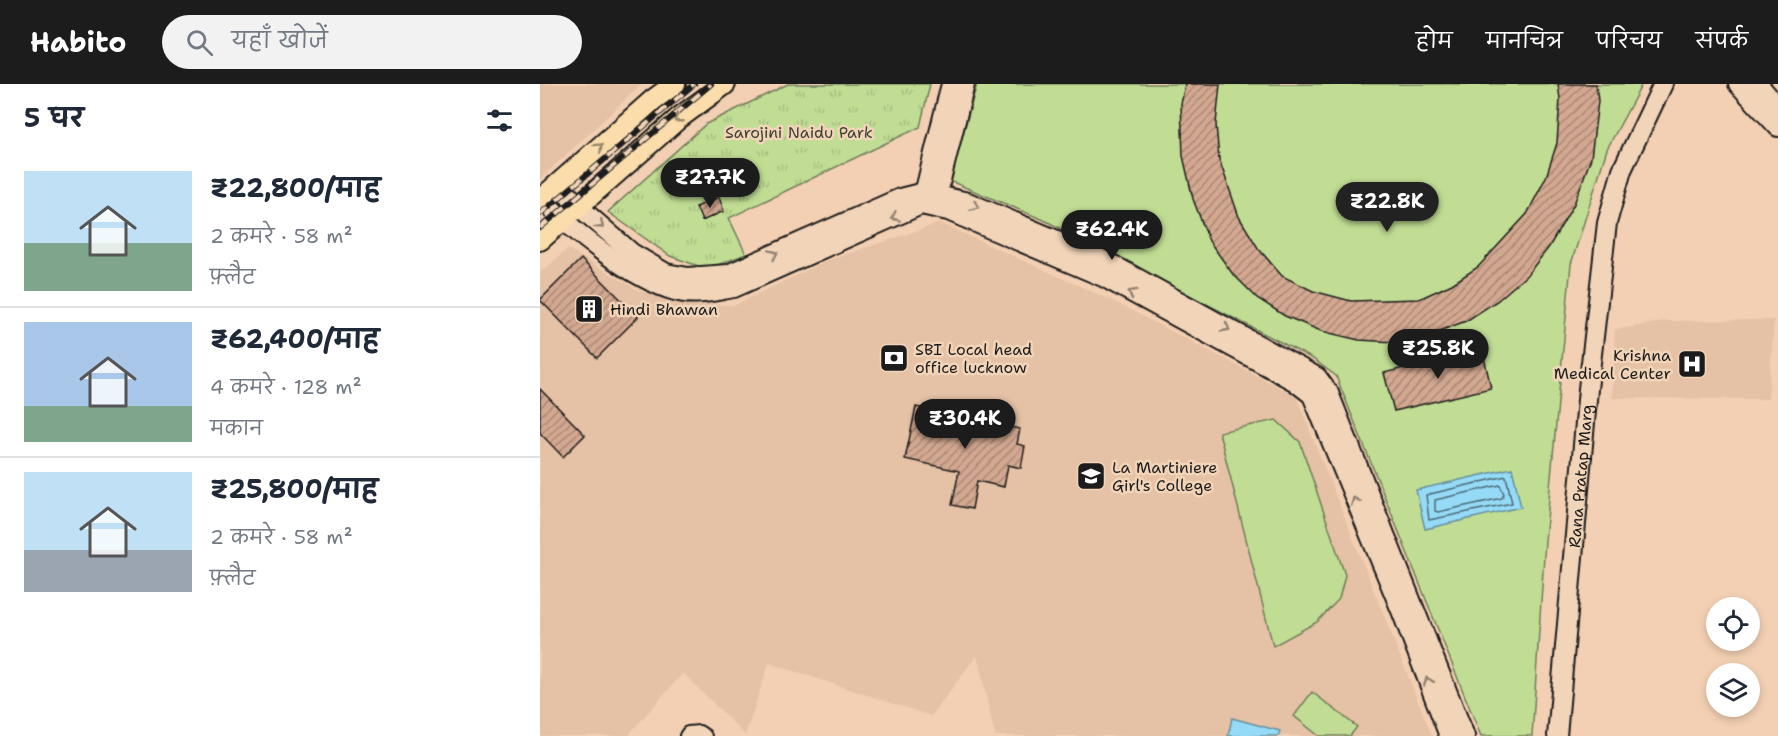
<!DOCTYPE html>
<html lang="hi">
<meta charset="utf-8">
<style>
body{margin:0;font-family:"Shantell Sans","Playpen Sans Deva",sans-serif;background:#f2f2f3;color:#1f2937;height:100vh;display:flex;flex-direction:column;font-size:22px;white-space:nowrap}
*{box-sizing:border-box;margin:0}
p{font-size:20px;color:#747a83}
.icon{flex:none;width:33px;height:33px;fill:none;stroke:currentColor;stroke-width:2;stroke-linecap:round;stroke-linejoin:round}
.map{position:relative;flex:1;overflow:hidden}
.details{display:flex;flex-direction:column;background:#fff;width:540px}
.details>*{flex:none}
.buttons{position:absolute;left:1166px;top:513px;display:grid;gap:12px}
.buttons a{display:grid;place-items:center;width:54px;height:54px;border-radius:50%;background:#fff;box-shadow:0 3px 9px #0003;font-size:30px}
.price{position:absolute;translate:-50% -51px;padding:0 14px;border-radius:21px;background:#1c1c1c;color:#fff;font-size:20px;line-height:39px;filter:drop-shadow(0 2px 3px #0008)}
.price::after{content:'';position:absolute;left:50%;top:36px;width:18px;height:14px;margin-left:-9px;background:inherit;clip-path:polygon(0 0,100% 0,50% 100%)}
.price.current{background:#222;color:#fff}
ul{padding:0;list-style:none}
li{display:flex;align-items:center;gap:18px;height:150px;padding:0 24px}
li+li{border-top:2px solid #e0e1e3}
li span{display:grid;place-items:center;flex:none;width:168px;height:120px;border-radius:0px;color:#555}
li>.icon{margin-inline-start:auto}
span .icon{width:72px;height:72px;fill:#fffc;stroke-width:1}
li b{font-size:26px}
h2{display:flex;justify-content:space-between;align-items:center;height:72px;padding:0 24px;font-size:26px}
header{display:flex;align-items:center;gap:36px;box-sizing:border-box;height:84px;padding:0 30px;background:#1c1c1c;color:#fff}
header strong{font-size:28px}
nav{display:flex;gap:33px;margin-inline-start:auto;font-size:21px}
.search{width:420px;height:54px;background:#f2f2f3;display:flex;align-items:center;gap:15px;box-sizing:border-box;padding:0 21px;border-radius:33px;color:#747a83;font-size:22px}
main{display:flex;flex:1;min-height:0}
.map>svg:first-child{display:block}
.built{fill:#e5c1a5}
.park{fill:url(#park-tufts);stroke:#6e7c58;stroke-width:1.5}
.pitch{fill:#c1dd94;stroke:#6e7c58;stroke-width:1.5}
.water{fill:#95dbf7;stroke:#658f9f;stroke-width:1.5}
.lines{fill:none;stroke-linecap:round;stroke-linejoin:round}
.shore{stroke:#4c6874;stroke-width:1.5}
.building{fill:url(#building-hatch);stroke:#1c1c1c;stroke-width:1.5}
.street-casing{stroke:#1c1c1c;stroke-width:16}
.secondary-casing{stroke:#1c1c1c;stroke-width:22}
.primary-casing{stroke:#1c1c1c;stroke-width:24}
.street{stroke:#f2d5b9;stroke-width:12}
.secondary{stroke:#f2d5b9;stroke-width:18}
.primary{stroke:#faddab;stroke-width:20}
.rail-casing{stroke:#1c1c1c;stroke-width:6}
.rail{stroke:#f2d5b9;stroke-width:4;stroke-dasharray:11;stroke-linecap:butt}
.oneway{stroke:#96866b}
.oneway2{stroke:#928272}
.labels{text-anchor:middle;stroke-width:5;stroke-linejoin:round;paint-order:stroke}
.park-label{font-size:16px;fill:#3d4334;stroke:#f2d5b9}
.poi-label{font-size:16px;fill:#1c1c1c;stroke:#f2d5b9;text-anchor:start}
.street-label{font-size:16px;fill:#1c1c1c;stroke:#f2d5b9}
</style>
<header>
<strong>Habito</strong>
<div class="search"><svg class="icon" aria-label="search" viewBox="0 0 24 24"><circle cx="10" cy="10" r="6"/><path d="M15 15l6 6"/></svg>यहाँ खोजें</div>
<nav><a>होम</a><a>मानचित्र</a><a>परिचय</a><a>संपर्क</a></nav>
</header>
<main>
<section class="details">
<h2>5 घर<svg class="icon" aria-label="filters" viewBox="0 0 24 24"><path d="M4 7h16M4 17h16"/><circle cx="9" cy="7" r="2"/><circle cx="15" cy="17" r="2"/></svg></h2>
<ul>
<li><span style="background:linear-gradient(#bfe0f5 60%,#7fa58c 0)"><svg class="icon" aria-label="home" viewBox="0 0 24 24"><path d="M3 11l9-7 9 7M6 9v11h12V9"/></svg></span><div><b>₹22,800/माह</b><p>2 कमरे · 58 m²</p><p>फ़्लैट</p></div></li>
<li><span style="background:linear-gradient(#a9c7e8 70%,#7fa58c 0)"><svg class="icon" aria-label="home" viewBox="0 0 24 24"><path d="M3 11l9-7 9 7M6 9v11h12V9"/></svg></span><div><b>₹62,400/माह</b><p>4 कमरे · 128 m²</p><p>मकान</p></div></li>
<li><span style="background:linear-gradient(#bfe0f5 65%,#9aa5b1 0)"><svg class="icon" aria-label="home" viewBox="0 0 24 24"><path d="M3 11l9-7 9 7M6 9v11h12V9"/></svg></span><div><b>₹25,800/माह</b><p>2 कमरे · 58 m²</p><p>फ़्लैट</p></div></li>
</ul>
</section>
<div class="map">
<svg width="1238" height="652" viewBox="0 0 1238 652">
<defs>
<pattern id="park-tufts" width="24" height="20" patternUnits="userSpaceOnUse" patternTransform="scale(1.5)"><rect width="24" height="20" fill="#c1dd94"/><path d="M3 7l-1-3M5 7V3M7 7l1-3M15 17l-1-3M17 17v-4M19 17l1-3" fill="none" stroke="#a5bd7f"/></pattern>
<pattern id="building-hatch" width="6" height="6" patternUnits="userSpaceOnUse" patternTransform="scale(1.5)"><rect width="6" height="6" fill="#d3a890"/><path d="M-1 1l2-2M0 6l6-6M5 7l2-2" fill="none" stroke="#aa8875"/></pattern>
</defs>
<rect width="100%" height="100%" fill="#f3d0b3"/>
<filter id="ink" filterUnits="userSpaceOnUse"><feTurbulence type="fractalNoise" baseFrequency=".0167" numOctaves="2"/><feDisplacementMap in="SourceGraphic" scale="12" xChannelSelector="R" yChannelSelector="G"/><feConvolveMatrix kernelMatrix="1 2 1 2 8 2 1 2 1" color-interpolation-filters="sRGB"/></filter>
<g filter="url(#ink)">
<g class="built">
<polygon points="0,0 102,0 0,95"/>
<polygon points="400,139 575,218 756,312 892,652 455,652 437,571 391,632 229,579 205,651 143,589 90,649 91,652 0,652 0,189 28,165 98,206 143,220 195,221 286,177"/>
<polygon points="1234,236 1228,315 1072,314 1075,246 1125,237"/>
</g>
<polygon class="park" points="248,0 390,0 380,43 189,134 206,170 167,185 130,172 68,128 166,40"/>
<g class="pitch">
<polygon points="437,0 1102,0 1067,65 1031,180 1005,457 992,652 941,652 796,292 773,275 504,136 410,97"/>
<polygon points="736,336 760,358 805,491 799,515 777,538 733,562 679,348"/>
<polygon points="772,608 817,643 810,652 779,652 754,632"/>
</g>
<g class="water">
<polygon points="972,384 981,423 885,445 876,406"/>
<polygon points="692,634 740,647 738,652 688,652"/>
</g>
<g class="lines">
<g class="shore">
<polygon points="966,392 972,419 889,436 886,411"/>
<polygon points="960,401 964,410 962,414 898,428 895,427 895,416"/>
</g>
</g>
<g class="building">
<polygon points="645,0 680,0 676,40 679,75 699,133 718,164 742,192 773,207 811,217 879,215 912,200 938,183 987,130 1006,93 1017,59 1020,15 1018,0 1056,0 1058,17 1051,74 1034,120 1009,163 987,191 957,217 926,237 886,252 855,258 819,256 781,247 745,232 717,214 692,189 669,157 653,115 643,72 641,20"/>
<polygon points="179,113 184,127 162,137 156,123"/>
<polygon points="41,175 98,233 57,274 0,216"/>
<polygon points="942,264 951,304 854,327 844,289"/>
<polygon points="0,305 45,351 23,373 0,349"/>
<polygon points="376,323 480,345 477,360 485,362 481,384 468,381 464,403 437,397 432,425 412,421 419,387 365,375"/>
</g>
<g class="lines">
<g class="street-casing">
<polyline id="street" points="146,652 148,649 159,648 165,652"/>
</g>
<g class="secondary-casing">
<g id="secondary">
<polyline points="1198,0 1238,43"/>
<polyline points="1218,0 1238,23"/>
<polyline points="19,100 38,122 92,169 126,189 148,193 188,190 360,114 384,108 428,118 566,177 777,293 789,309 925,652"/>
<path d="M2,115C32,147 92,195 135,207C154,213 175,207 194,204L381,121L408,127L565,194L754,297L772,311L862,529L909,652"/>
<polyline points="382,118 411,0"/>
<polyline points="395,120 425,0"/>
<path id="s1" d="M1017,652L1048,305L1067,139L1082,86L1123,0"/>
</g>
</g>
<g class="primary-casing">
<g id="primary">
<polyline points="0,116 113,16 135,0"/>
<polyline points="0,156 139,34 185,0"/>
</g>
</g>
<use href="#street" class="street"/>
<use href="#secondary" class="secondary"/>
<use href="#primary" class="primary"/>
<g class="rail-casing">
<g id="rail">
<polyline points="0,130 154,0"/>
<polyline points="0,144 171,0"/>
</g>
</g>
<use href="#rail" class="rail"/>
</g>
<defs><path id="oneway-chevron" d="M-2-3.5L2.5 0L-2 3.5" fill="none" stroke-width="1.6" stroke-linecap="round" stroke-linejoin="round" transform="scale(1.5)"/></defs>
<g class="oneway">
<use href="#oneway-chevron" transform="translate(138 35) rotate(141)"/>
<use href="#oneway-chevron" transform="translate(59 63) rotate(-42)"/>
</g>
<g class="oneway2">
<use href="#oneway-chevron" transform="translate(435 122) rotate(22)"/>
<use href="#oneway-chevron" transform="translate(355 133) rotate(156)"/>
<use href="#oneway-chevron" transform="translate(60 141) rotate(41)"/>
<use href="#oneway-chevron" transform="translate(234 170) rotate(-24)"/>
<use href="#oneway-chevron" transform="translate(592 209) rotate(-151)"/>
<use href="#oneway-chevron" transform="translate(686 244) rotate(28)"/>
<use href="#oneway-chevron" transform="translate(815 417) rotate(-113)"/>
<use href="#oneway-chevron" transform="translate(888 597) rotate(-111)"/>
</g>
</g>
<defs>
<g id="building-square" transform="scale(1.5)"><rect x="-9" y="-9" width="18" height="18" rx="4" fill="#1c1c1c" stroke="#f2d5b9"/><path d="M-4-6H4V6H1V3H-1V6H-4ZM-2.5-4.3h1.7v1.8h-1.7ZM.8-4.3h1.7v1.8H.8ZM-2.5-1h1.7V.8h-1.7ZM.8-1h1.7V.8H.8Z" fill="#fff"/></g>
<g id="bank-square" transform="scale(1.5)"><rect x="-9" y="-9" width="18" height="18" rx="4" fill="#1c1c1c" stroke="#f2d5b9"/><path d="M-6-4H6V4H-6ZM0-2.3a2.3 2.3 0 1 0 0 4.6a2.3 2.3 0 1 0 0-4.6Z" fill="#fff"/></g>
<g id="hospital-square" transform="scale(1.5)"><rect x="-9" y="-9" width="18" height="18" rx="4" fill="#1c1c1c" stroke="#f2d5b9"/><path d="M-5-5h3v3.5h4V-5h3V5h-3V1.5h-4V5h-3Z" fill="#fff"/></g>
<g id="school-square" transform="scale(1.5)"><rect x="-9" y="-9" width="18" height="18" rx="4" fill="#1c1c1c" stroke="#f2d5b9"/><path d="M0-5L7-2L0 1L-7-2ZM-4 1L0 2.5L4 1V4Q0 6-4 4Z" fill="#fff"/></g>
</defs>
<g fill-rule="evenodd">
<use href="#building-square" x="49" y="225"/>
<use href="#bank-square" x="354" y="274"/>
<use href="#hospital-square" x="1152" y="280"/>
<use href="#school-square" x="551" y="392"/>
</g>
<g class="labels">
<g class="park-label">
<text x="259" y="54">Sarojini Naidu Park</text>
</g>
<g class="poi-label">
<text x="70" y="231">Hindi Bhawan</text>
<text x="375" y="271">SBI Local head<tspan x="375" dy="18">office lucknow</tspan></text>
<text x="1131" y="277" text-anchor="end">Krishna<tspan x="1131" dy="18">Medical Center</tspan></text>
<text x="572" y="389">La Martiniere<tspan x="572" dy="18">Girl's College</tspan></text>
</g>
<g class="street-label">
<text dy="6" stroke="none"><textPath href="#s1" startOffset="261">Rana Pratap Marg</textPath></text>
</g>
</g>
</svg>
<div class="buttons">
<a><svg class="icon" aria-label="locate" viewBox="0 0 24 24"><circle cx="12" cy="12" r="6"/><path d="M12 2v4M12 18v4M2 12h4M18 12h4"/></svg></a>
<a><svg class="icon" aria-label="layers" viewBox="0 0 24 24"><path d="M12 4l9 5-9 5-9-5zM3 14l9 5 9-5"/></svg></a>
</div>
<b class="price" style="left:170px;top:125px">₹27.7K</b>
<b class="price current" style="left:847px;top:149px">₹22.8K</b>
<b class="price" style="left:572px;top:177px">₹62.4K</b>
<b class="price" style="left:898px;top:296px">₹25.8K</b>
<b class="price" style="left:425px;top:366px">₹30.4K</b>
</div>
</main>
